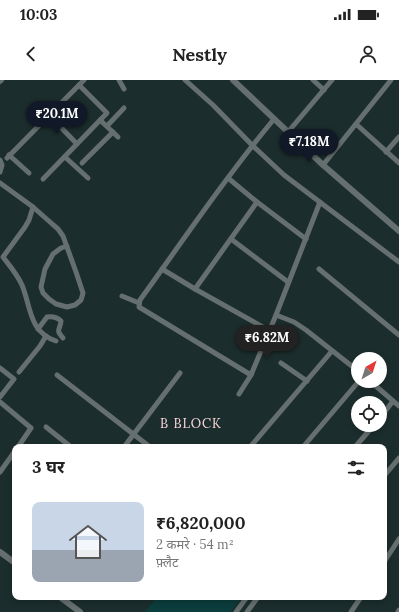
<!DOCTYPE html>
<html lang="hi">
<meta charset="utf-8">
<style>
body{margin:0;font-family:Lora,"Noto Sans Devanagari",serif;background:#f2f2f2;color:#222;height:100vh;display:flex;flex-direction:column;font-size:15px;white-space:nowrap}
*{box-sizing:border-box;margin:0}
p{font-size:13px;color:#767676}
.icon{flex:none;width:22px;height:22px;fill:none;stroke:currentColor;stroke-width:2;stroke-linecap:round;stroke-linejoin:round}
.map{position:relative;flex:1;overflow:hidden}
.details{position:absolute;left:12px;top:364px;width:375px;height:156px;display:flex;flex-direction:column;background:#fff;border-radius:8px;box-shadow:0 2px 6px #0003}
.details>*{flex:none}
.needle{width:26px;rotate:39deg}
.controls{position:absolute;left:351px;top:272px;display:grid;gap:8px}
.controls a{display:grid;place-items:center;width:36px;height:36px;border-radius:50%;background:#fff;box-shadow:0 2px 6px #0003;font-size:20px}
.price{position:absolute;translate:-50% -34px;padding:0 9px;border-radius:14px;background:#111827;color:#fff;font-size:13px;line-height:26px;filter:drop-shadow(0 1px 2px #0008)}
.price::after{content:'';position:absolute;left:50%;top:24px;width:12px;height:9px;margin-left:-6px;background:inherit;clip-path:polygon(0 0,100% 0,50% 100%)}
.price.active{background:#222;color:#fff}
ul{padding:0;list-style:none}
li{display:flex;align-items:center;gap:12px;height:100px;padding:0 20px}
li+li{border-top:1px solid #e0e0e0}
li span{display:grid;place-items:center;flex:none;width:112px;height:80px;border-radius:8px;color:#555}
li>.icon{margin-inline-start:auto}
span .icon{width:48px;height:48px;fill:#fffc;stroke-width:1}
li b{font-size:17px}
h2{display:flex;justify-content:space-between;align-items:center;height:48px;padding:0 20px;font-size:17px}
.status{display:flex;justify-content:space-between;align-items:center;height:28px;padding:0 20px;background:#fff;direction:ltr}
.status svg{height:11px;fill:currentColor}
header{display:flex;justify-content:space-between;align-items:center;height:52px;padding:0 20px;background:#fff;font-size:18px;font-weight:800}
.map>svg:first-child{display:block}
.green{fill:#0b3d3c}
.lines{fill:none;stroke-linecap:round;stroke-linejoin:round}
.minor{stroke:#666f6f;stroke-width:5}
.tertiary{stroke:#666f6f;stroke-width:6}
.labels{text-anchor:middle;stroke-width:3;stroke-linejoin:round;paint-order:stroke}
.neighbourhood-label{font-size:13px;letter-spacing:1px;fill:#fcd8db;stroke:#1b2d2c}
</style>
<div class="status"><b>10:03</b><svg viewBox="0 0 49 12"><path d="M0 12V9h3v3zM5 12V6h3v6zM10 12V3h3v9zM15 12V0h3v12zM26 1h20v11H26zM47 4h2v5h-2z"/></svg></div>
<header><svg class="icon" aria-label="back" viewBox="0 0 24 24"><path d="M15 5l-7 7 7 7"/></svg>Nestly<svg class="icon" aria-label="person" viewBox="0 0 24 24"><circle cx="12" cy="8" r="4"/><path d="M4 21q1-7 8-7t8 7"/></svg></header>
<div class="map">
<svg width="399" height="532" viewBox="0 0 399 532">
<rect width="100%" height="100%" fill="#1b2d2c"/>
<polygon class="green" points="157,517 242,517 230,532 145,532"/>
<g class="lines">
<g class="minor">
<polyline points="119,0 124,9"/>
<polyline points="185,0 213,25 252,65 284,95 399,182"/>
<polyline points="313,0 324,10"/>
<polyline points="49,35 77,64"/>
<path d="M274,39C226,97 184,159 140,220L139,227L251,295L276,235L320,122"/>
<polyline points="100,40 118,57"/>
<polyline points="356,44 399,83"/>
<polyline points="107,46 124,28"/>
<polyline points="288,52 332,0"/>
<polyline points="386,72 399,57"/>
<polyline points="9,75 29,93"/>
<polyline points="65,77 88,98"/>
<polyline points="7,78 84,0"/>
<polyline points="0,80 2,85 0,92"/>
<polyline points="82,83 113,52"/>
<polyline points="323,85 391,0"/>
<polyline points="228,98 257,122 306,159"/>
<polyline points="43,99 107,33 79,5"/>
<path d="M0,103L33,127L29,140L25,147L3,177C10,186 17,194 22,205C31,227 29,252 56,261"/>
<polyline points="33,127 50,142 58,149 63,156 76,192 83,213 81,220 75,225 67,227 56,224 49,219 43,213 41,207 45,189 53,174 61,168 67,166"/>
<polyline points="231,159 288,202"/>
<polyline points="162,189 195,209 270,251"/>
<polyline points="319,189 399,255"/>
<polyline points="195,209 257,122"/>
<polyline points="122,216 139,223"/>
<polyline points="276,235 294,242 306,250 358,291"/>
<path d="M38,249L47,237C53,236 57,237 61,241C60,251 55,249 63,258"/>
<polyline points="281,283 307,301"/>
<polyline points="0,288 14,299 0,317"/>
<polyline points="19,292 40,266 46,256"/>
<polyline points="57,295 150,367"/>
<polyline points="370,301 399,326"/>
<polyline points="239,314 251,295"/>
<polyline points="0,322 31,348 18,367"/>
<polyline points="380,338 393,321"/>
<polyline points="46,347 71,367"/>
<polyline points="124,367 180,293"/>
<polyline points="250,367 332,271"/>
<polyline points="303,367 359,301"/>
<polyline points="355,367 374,345"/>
<polyline points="0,392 15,371"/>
<polyline points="384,396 399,378"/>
<polyline points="384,482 399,459"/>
<polyline points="236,532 247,517"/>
<polyline points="247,532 258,517"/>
<polyline points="351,532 361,517"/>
<polyline points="398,532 399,530"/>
</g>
<g class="tertiary">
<polyline points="233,0 323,85 399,151"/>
<polyline points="0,1 1,0"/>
<polyline points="0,472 15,483"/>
<polyline points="60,517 80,532"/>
</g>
</g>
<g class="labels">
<g class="neighbourhood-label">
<text x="191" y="348">B BLOCK</text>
</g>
</g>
</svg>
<div class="controls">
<a><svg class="needle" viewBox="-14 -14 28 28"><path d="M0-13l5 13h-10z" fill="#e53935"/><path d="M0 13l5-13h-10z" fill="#767676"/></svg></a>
<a><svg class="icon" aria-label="locate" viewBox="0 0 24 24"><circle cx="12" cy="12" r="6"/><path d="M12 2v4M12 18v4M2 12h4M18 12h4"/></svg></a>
</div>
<b class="price" style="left:57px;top:55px">₹20.1M</b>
<b class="price" style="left:309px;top:83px">₹7.18M</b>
<b class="price active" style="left:267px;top:279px">₹6.82M</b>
<section class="details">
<h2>3 घर<svg class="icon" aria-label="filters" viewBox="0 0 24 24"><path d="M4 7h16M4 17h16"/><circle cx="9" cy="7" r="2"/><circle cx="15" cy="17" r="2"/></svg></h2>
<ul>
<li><span style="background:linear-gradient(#c9d6e8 60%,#9aa5b1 0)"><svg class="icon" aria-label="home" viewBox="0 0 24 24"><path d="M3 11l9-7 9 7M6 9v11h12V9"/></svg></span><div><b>₹6,820,000</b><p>2 कमरे · 54 m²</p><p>फ़्लैट</p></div></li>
</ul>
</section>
</div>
